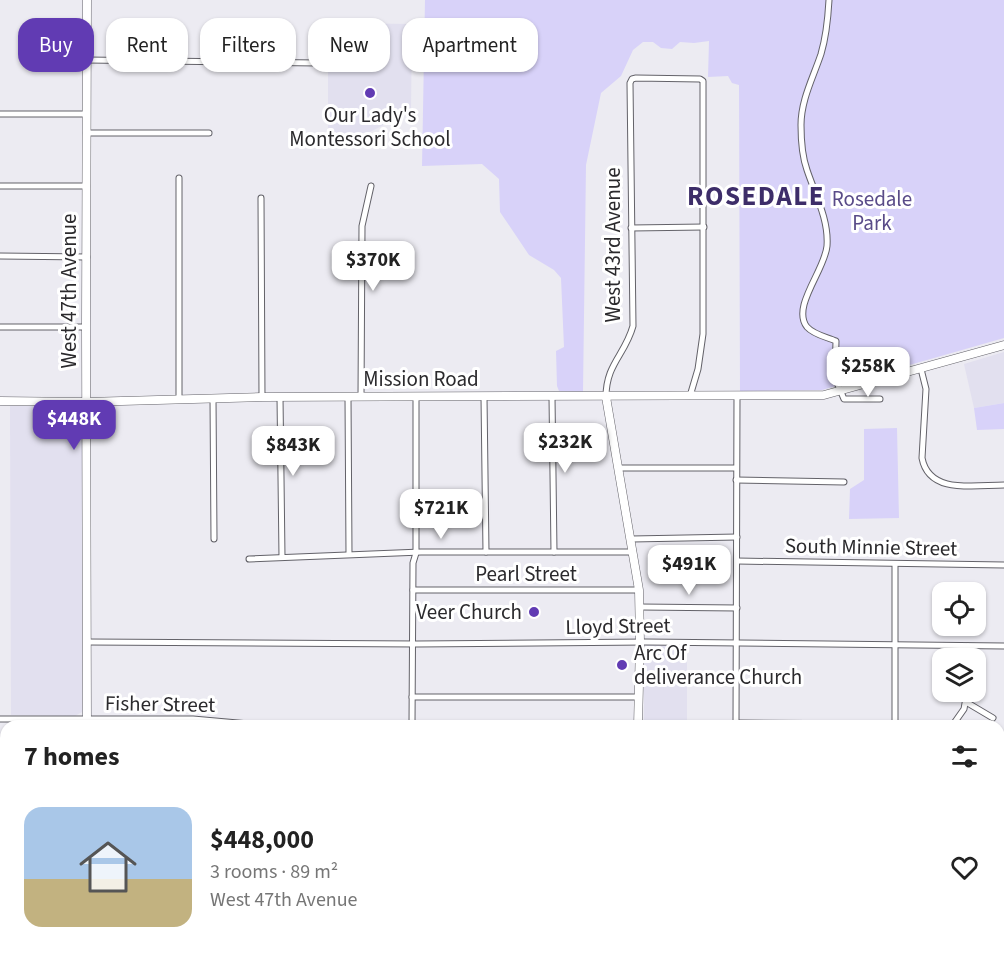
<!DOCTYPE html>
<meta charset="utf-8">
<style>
body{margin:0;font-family:"Source Sans 3",sans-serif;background:#f6f6f6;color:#222;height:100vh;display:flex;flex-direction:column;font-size:22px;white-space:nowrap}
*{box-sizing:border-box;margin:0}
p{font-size:20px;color:#767676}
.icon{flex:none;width:33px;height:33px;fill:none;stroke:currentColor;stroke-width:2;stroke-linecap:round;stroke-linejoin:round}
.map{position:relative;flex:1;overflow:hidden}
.side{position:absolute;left:0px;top:720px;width:1005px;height:234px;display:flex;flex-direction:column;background:#fff;border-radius:18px 18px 0 0;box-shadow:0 2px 4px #0004}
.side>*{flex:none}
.banner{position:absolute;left:18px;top:18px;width:600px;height:54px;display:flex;gap:12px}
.buttons{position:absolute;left:932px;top:582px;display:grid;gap:12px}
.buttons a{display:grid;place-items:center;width:54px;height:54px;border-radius:12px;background:#fff;box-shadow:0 2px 4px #0004;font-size:30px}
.price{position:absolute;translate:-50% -51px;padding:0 14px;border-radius:12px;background:#fff;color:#222;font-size:20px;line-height:39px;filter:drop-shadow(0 2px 3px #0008)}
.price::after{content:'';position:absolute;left:50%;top:36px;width:18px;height:14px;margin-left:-9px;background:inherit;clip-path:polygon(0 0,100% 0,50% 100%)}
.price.active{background:#613bb3;color:#fff}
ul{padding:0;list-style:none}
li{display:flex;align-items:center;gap:18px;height:150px;padding:0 24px}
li+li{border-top:2px solid #e0e0e0}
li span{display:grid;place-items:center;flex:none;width:168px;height:120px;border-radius:18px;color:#555}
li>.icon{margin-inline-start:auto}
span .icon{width:72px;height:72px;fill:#fffc;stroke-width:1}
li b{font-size:26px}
h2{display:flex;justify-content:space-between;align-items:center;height:72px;padding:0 24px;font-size:26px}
.chip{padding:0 21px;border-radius:18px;background:#fff;box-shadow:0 2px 4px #0004;font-size:21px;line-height:54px}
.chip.active{background:#613bb3;color:#fff}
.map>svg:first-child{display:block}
.built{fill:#e2e0ef}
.green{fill:#d8d2f9}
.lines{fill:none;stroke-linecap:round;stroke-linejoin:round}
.street-casing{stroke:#636269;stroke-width:7}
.secondary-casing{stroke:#636269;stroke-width:9}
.street{stroke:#fff;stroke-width:5}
.secondary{stroke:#fff;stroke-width:8}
.poi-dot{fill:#613bb3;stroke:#fff;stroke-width:2}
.labels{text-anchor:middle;stroke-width:6;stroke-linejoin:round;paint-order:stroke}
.poi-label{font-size:21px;fill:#2b2a2d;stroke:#fff}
.park-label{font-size:21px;fill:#594b88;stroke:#fff}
.street-label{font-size:21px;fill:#2b2a2d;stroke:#fff}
.district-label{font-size:27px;font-weight:bold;letter-spacing:1.5px;fill:#3d2d69;stroke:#fff}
</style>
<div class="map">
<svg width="1004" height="954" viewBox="0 0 1004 954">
<rect width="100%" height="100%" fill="#ecebf2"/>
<g class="built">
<polygon points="333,23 412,24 411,111 368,133 328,134 328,65 332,58"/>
<polygon points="1004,352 1004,403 974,408 964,364"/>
<polygon points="77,405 81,407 82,412 82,712 75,716 11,715 10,406"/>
<polygon points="647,645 687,645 687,720 644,720 644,648"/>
<rect x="473" y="723" width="158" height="3"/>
</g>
<g class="green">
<polygon points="425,0 1004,0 1004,338 822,390 740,391 739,85 732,83 728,76 708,77 709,41 694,43 680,42 672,49 661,48 653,42 643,42 633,50 621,76 601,93 586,165 583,392 559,391 557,386 556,351 564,347 561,278 554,270 529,255 500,212 499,179 482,164 422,166"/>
<polygon points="1004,403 1004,429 977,430 974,408"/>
<polygon points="897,428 899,518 849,519 850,489 864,480 864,429"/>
</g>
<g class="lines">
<g class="street-casing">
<g id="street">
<path d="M829,0C828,18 826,37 821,54C813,78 801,100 801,125C801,140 802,156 807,170C815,194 829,220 827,246C825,270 791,307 807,327C814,335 827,337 836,341L835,378L844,399H880"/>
<polyline points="87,60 319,63"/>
<polyline points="0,114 87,114"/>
<polyline points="86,133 209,133"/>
<polyline points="0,186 87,186"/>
<polyline points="261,198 262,397"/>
<polyline points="631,228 704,227"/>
<polyline points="0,256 87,257"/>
<polyline points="0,327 86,327"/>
<path d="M921,369L926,389L922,458C929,495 975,485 1004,485"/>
<polyline points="280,397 282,557"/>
<polyline points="348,397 349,554"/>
<polyline points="361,397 362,226 371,186"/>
<polyline points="484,397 486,552"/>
<polyline points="552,397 554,552"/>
<path d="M606,397C606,364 625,355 633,326L630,83L632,79L636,78L700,79L703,81V334L698,369L690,396"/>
<polyline points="213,398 214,539"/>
<polyline points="179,399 179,178"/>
<polyline points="619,468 736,468"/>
<polyline points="736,480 844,482"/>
<polyline points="632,539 737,537"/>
<polyline points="249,559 421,552 633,552"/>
<polyline points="737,561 1004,565"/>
<polyline points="895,564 895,726"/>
<polyline points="413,590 639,590"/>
<polyline points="640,607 737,608"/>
<polyline points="88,642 417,644 646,642 1004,646"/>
<polyline points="968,658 968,646"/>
<polyline points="412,697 639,697"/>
<polyline points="966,702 993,718"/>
<polyline points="0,719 193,719 249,724 412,724"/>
<polyline points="736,723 895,724"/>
<polyline points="412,724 413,563 416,553 416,397"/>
<polyline points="638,724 702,724 702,726"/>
<polyline points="736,726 737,396"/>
<polyline points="952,726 964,709 967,692"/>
<polyline points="0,806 6,806"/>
<polyline points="999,807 1004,807"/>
<polyline points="0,886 6,886"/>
<polyline points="999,888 1004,888"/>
<polyline points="251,948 251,954"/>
<polyline points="736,948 736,954"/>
<polyline points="411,954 411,948"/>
<polyline points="524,954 524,948"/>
<polyline points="940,954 940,948"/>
</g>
</g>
<g class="secondary-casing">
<g id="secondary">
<polyline points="87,0 86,327 87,726"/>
<polyline points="606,397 639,590 640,642 638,726"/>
<polyline points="0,401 86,402 262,397 824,395 1004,345"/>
<polyline points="88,948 88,954"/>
<polyline points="636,954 636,948"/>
</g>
</g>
<use href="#street" class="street"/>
<use href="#secondary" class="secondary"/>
</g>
<g class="poi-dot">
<circle cx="370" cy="93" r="6"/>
<circle cx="534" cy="612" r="6"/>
<circle cx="622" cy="665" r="6"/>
</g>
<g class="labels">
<g class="poi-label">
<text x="370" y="122">Our Lady's<tspan x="370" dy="24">Montessori School</tspan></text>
<text x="522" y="619" text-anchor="end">Veer Church</text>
<text x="634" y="660" text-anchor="start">Arc Of<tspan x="634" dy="24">deliverance Church</tspan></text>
</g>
<g class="park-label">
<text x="872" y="206">Rosedale<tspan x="872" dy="24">Park</tspan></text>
</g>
<g class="street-label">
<text transform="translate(613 245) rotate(-90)" y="7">West 43rd Avenue</text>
<text transform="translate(69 291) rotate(-90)" y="7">West 47th Avenue</text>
<text x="421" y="386">Mission Road</text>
<text transform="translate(871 547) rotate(1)" y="7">South Minnie Street</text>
<text x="526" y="581">Pearl Street</text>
<text transform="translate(618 626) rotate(-1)" y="7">Lloyd Street</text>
<text transform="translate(160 704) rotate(1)" y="7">Fisher Street</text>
</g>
<g class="district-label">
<text x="756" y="205">ROSEDALE</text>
</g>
</g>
</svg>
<div class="buttons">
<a><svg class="icon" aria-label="locate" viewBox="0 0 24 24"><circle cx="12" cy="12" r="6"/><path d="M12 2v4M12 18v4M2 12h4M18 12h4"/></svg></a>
<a><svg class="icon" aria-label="layers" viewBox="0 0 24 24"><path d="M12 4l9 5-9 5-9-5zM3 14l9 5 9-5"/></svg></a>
</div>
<b class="price" style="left:373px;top:292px">$370K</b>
<b class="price" style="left:868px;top:398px">$258K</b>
<b class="price active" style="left:74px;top:451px">$448K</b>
<b class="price" style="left:565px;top:474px">$232K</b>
<b class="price" style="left:293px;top:477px">$843K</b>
<b class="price" style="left:441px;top:540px">$721K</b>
<b class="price" style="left:689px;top:596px">$491K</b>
<div class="banner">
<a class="chip active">Buy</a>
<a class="chip">Rent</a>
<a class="chip">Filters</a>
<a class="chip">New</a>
<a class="chip">Apartment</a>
</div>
<section class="side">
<h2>7 homes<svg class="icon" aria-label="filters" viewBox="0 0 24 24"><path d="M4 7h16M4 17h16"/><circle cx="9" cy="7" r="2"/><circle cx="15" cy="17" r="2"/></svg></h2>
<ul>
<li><span style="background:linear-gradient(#a9c7e8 60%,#c2b280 0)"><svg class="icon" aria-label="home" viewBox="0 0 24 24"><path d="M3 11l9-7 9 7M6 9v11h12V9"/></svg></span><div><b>$448,000</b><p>3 rooms · 89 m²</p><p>West 47th Avenue</p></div><svg class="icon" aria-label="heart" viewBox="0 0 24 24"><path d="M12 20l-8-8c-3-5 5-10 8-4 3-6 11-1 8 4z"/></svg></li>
</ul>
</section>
</div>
